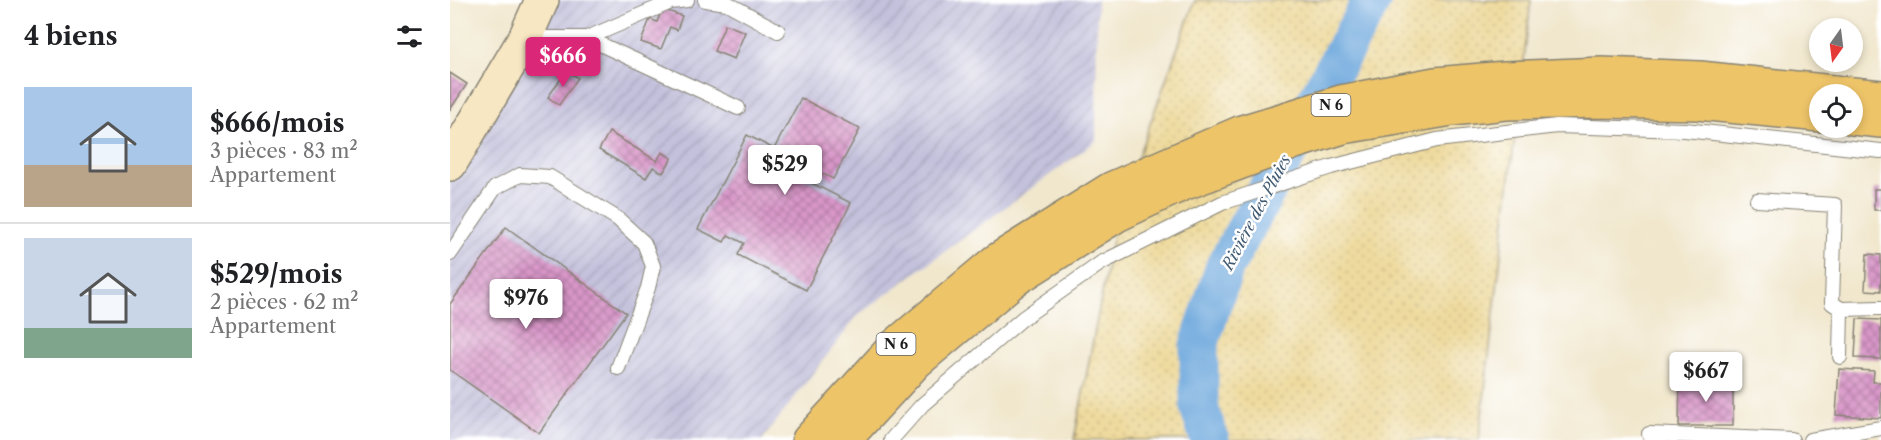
<!DOCTYPE html>
<html lang="fr">
<meta charset="utf-8">
<style>
body{margin:0;font-family:"Libre Caslon Text",serif;background:#f2f2f2;color:#202124;height:100vh;display:flex;flex-direction:column;font-size:22px;white-space:nowrap}
*{box-sizing:border-box;margin:0}
p{font-size:20px;color:#757577}
.icon{flex:none;width:33px;height:33px;fill:none;stroke:currentColor;stroke-width:2;stroke-linecap:round;stroke-linejoin:round}
.map{position:relative;flex:1;overflow:hidden}
.sheet{display:flex;flex-direction:column;background:#fff;width:450px}
.sheet>*{flex:none}
.needle{width:39px;rotate:194deg}
.fabs{position:absolute;left:1359px;top:18px;display:grid;gap:12px}
.fabs a{display:grid;place-items:center;width:54px;height:54px;border-radius:50%;background:#fff;box-shadow:0 3px 9px #0003;font-size:30px}
.price{position:absolute;translate:-50% -51px;padding:0 14px;border-radius:6px;background:#fff;color:#222;font-size:20px;line-height:39px;filter:drop-shadow(0 2px 3px #0008)}
.price::after{content:'';position:absolute;left:50%;top:36px;width:18px;height:14px;margin-left:-9px;background:inherit;clip-path:polygon(0 0,100% 0,50% 100%)}
.price.active{background:#db2777;color:#fff}
ul{padding:0;list-style:none}
li{display:flex;align-items:center;gap:18px;height:150px;padding:0 24px}
li+li{border-top:2px solid #e0e0e0}
li span{display:grid;place-items:center;flex:none;width:168px;height:120px;border-radius:0px;color:#555}
li>.icon{margin-inline-start:auto}
span .icon{width:72px;height:72px;fill:#fffc;stroke-width:1}
li b{font-size:26px}
h2{display:flex;justify-content:space-between;align-items:center;height:72px;padding:0 24px;font-size:26px}
main{display:flex;flex:1;min-height:0}
.map>svg:first-child{display:block}
.industrial{fill:url(#industrial-furrows)}
.sand{fill:url(#sand-dots);stroke:#857b5d;stroke-width:1.5}
.lines{fill:none;stroke-linecap:round;stroke-linejoin:round}
.river{stroke:#6ba6dc;stroke-width:39}
.building{fill:url(#building-cross-hatch)}
.service-casing{stroke:#868274;stroke-width:16}
.secondary-casing{stroke:#868274;stroke-width:36}
.primary-casing{stroke:#868274;stroke-width:36}
.service{stroke:#fff;stroke-width:14}
.secondary{stroke:#f8e7c3;stroke-width:33}
.primary{stroke:#eec469;stroke-width:33}
.labels{text-anchor:middle;stroke-width:5;stroke-linejoin:round;paint-order:stroke}
.shield{fill:#fff;stroke:#606060;stroke-width:1.5}
.shield-label{font-size:14px;font-weight:bold;fill:#1c1c1c}
.water-label{font-size:16px;font-style:italic;fill:#405a72;stroke:#fff}
</style>
<main>
<section class="sheet">
<h2>4 biens<svg class="icon" aria-label="filters" viewBox="0 0 24 24"><path d="M4 7h16M4 17h16"/><circle cx="9" cy="7" r="2"/><circle cx="15" cy="17" r="2"/></svg></h2>
<ul>
<li><span style="background:linear-gradient(#a9c7e8 65%,#b9a48a 0)"><svg class="icon" aria-label="home" viewBox="0 0 24 24"><path d="M3 11l9-7 9 7M6 9v11h12V9"/></svg></span><div><b>$666/mois</b><p>3 pièces · 83 m²</p><p>Appartement</p></div></li>
<li><span style="background:linear-gradient(#c9d6e8 75%,#7fa58c 0)"><svg class="icon" aria-label="home" viewBox="0 0 24 24"><path d="M3 11l9-7 9 7M6 9v11h12V9"/></svg></span><div><b>$529/mois</b><p>2 pièces · 62 m²</p><p>Appartement</p></div></li>
</ul>
</section>
<div class="map">
<svg width="1431" height="440" viewBox="0 0 1431 440">
<defs>
<pattern id="industrial-furrows" width="10" height="10" patternUnits="userSpaceOnUse" patternTransform="scale(1.5)"><rect width="10" height="10" fill="#c3c1db"/><path d="M-1 1l2-2M0 10L10 0M9 11l2-2" fill="none" stroke="#a7a5bb"/></pattern>
<pattern id="sand-dots" width="8" height="8" patternUnits="userSpaceOnUse" patternTransform="scale(1.5)"><rect width="8" height="8" fill="#eeda9e"/><path d="M2 2h.1M6 6h.1" fill="none" stroke="#ccba88" stroke-width="1.8" stroke-linecap="round"/></pattern>
<pattern id="building-cross-hatch" width="8" height="8" patternUnits="userSpaceOnUse" patternTransform="scale(1.5)"><rect width="8" height="8" fill="#d997c9"/><path d="M0 0l8 8M0 8l8-8" fill="none" stroke="#af7aa2"/></pattern>
</defs>
<rect width="100%" height="100%" fill="#fff"/>
<filter id="ink" filterUnits="userSpaceOnUse"><feTurbulence type="fractalNoise" baseFrequency=".0167" numOctaves="2"/><feDisplacementMap in="SourceGraphic" scale="12" xChannelSelector="R" yChannelSelector="G"/><feConvolveMatrix kernelMatrix="1 2 1 2 8 2 1 2 1" color-interpolation-filters="sRGB"/></filter>
<filter id="wash" filterUnits="userSpaceOnUse"><feTurbulence type="fractalNoise" baseFrequency=".008" numOctaves="4" result="noise"/><feDisplacementMap in="SourceGraphic" scale="24" xChannelSelector="R" yChannelSelector="G"/><feGaussianBlur stdDeviation="1.35" result="paint"/><feColorMatrix in="noise" values="0 0 0 0 0 0 0 0 0 0 0 0 0 0 0 0 0 1.4 0 .05"/><feComposite in="paint" operator="in"/></filter>
<g filter="url(#wash)">
<rect width="100%" height="100%" fill="#f1e7cd"/>
<polygon class="industrial" points="92,0 647,0 646,141 408,315 312,440 0,440 0,164"/>
<polygon class="sand" points="745,0 1081,0 1029,440 624,440 667,215"/>
<g class="lines">
<polyline class="river" points="760,440 749,407 749,345 775,266 922,0"/>
</g>
<g id="blocks">
<g class="building">
<polygon points="212,9 232,16 227,30 220,27 211,49 191,42 200,19 207,22"/>
<polygon points="275,24 295,32 284,59 264,51"/>
<polygon points="117,70 128,78 109,105 98,97"/>
<polygon points="0,73 17,84 0,110"/>
<polygon points="351,98 410,129 383,179 340,157 334,169 401,203 356,290 288,255 294,243 278,235 274,242 248,229 297,135 324,149"/>
<polygon points="159,132 207,161 212,152 222,158 213,173 203,167 196,178 149,150"/>
<rect x="1424" y="189" width="7" height="21"/>
<polygon points="56,227 176,313 89,433 0,370 0,304"/>
<polygon points="1417,254 1431,255 1431,291 1415,290"/>
<polygon points="1407,319 1431,320 1431,359 1405,358"/>
<polygon points="1389,369 1424,371 1423,382 1431,382 1431,418 1386,415"/>
<polygon points="1230,379 1283,379 1283,426 1229,426"/>
</g>
</g>
</g>
<g filter="url(#ink)">
<use href="#blocks" fill-opacity="0" stroke="#868274" stroke-width="1.5"/>
<g class="lines">
<g class="service-casing">
<g id="service">
<polyline points="255,0 277,3 328,31"/>
<polyline points="75,38 137,38 288,108"/>
<polyline points="137,38 221,2 237,0"/>
<polyline points="1307,200 1385,205 1382,303 1391,309 1431,308"/>
<polyline points="0,254 45,188 70,175 100,177 168,219 194,243 203,266 198,288 168,368"/>
<polyline points="1390,357 1391,309"/>
<polyline points="1199,434 1342,440"/>
<polyline points="441,440 472,405 573,318 651,263 772,203 881,167 987,140 1107,126 1235,130 1431,151"/>
<polyline points="1360,440 1431,428"/>
</g>
</g>
<g class="secondary-casing">
<polyline id="secondary" points="0,164 75,38 92,0"/>
</g>
<g class="primary-casing">
<g id="primary">
<polyline points="1402,118 1431,121"/>
<polyline points="359,440 446,345 546,261 661,189 792,132 891,102 985,84 1056,78 1152,74 1250,78 1431,97"/>
<polyline points="394,440 466,362 564,280 667,215 730,185 845,142 893,127 1002,109 1056,103 1152,101 1247,103 1370,115"/>
</g>
</g>
<use href="#service" class="service"/>
<use href="#secondary" class="secondary"/>
<use href="#primary" class="primary"/>
</g>
</g>
<g class="labels">
<g class="shield">
<rect x="861.5" y="94" width="39" height="22" rx="4.5"/>
<rect x="426.5" y="333" width="39" height="22" rx="4.5"/>
</g>
<g class="shield-label">
<text x="881" y="110">N 6</text>
<text x="446" y="349">N 6</text>
</g>
<g class="water-label">
<text transform="translate(806 212) rotate(-62)" y="6">Rivière des Pluies</text>
</g>
</g>
</svg>
<div class="fabs">
<a><svg class="needle" viewBox="-14 -14 28 28"><path d="M0-13l5 13h-10z" fill="#e53935"/><path d="M0 13l5-13h-10z" fill="#757577"/></svg></a>
<a><svg class="icon" aria-label="locate" viewBox="0 0 24 24"><circle cx="12" cy="12" r="6"/><path d="M12 2v4M12 18v4M2 12h4M18 12h4"/></svg></a>
</div>
<b class="price active" style="left:113px;top:88px">$666</b>
<b class="price" style="left:335px;top:196px">$529</b>
<b class="price" style="left:76px;top:330px">$976</b>
<b class="price" style="left:1256px;top:403px">$667</b>
</div>
</main>
